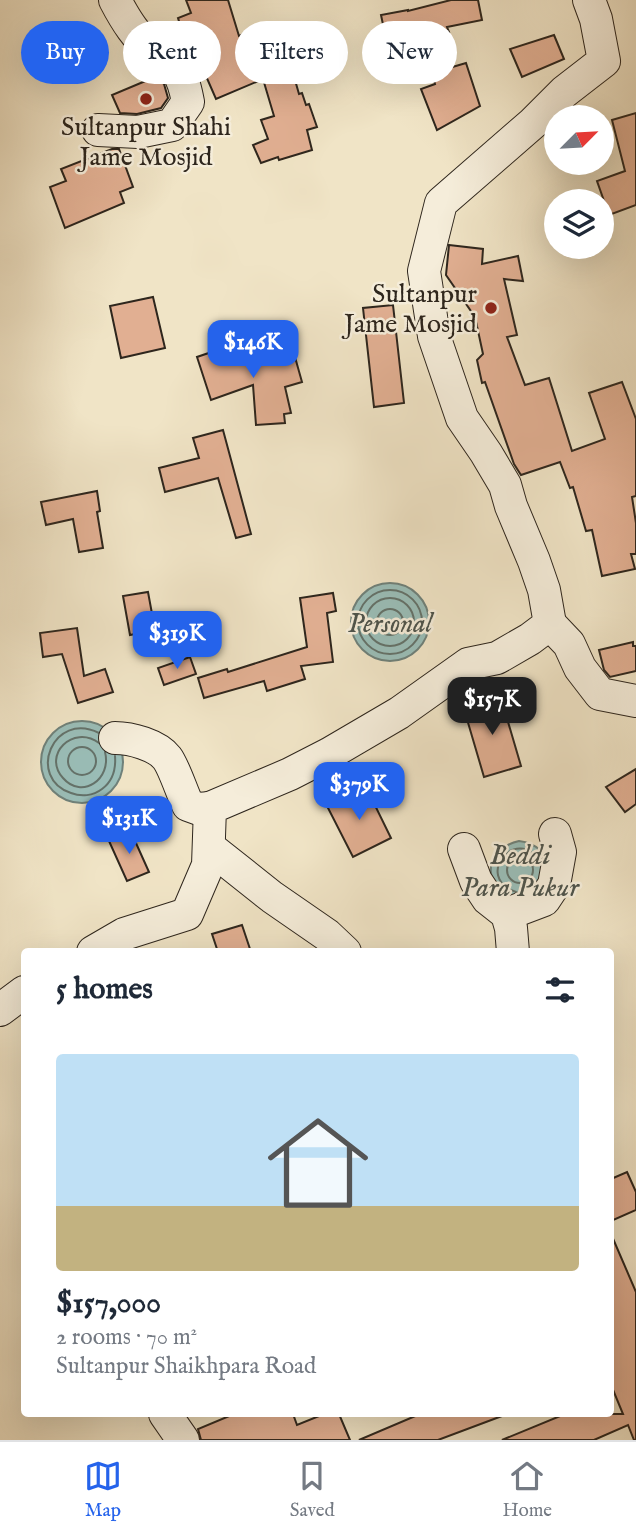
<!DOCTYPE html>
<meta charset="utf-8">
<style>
body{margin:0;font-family:"IM FELL English",serif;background:#f2f2f3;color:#1f2937;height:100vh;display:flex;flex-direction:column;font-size:26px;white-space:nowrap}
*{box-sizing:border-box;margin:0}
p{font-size:23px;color:#747a83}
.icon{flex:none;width:38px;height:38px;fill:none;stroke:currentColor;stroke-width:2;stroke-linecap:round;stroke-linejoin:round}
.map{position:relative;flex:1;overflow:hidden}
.sheet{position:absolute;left:21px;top:948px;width:593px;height:469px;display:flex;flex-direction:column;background:#fff;border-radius:7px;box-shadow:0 7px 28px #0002}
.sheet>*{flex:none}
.banner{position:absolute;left:21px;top:21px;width:595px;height:63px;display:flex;gap:14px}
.needle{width:46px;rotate:66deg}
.controls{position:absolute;left:544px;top:105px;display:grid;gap:14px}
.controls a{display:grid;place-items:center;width:70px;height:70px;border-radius:50%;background:#fff;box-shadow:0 7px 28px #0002;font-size:35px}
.price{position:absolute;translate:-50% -60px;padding:0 16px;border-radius:14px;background:#2563eb;color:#fff;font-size:23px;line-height:46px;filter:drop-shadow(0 2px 4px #0008)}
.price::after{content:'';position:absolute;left:50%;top:42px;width:21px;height:16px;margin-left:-10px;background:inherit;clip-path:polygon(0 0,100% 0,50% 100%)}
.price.active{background:#222;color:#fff}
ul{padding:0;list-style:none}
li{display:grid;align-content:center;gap:14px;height:371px;padding:0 35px}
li+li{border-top:2px solid #e0e1e3}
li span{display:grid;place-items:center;height:217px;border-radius:7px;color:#555}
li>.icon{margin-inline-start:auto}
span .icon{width:126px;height:126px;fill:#fffc;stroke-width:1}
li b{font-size:30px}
h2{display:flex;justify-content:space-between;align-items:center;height:84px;padding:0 35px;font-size:30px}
.pill{padding:0 24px;border-radius:32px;background:#fff;box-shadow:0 7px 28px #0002;font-size:24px;line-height:63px}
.pill.active{background:#2563eb;color:#fff}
.tab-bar{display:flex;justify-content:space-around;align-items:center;height:98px;border-top:2px solid #e0e1e3;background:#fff;font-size:19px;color:#747a83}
.tab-bar a{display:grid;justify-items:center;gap:4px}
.tab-bar .active{color:#2563eb}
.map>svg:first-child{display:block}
.water{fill:#9abeb8;stroke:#6f817a;stroke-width:2}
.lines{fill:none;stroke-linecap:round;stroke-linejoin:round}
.shore{stroke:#64726a;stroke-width:2}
.building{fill:#e1af92;stroke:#2e261d;stroke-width:2}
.secondary-casing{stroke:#2e261d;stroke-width:34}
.secondary{stroke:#f5edda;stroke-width:32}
.poi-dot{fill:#8f2418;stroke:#f5edda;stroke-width:2.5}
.labels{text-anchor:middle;stroke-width:5;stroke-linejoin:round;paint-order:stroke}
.poi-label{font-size:26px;fill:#2e261d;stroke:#f5edda}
.water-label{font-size:28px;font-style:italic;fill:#4e544c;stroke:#f5edda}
</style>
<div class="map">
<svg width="636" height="1440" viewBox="0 0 636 1440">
<rect width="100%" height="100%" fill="#f0e4c6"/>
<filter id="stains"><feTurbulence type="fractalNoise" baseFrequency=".00286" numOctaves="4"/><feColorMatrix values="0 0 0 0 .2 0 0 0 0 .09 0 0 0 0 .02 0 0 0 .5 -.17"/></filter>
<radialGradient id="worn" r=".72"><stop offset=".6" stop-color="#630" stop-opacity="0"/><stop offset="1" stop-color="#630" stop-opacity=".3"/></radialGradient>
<g class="water">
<circle cx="390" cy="622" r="39"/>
<circle cx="82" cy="762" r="41"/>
<path d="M519,841C537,843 547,854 549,872L525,899C518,898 509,898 504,894C480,875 491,847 519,841Z"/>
</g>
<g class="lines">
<g class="shore">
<circle cx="390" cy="622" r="32"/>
<circle cx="390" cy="622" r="24"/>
<circle cx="390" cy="622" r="13"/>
<path d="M99,733C53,710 26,778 71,793C81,797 93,796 102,789C113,781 116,769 115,756"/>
<path d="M99,743C73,724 42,755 63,778C82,800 112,779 105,752"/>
<circle cx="82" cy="761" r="14"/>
<circle cx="520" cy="870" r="13"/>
<path d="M516,892C472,877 518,823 540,863"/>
</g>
</g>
<g class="building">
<polygon points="186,0 228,0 239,36 246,33 261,68 289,59 299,94 302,93 306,105 309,104 317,127 307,130 312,150 279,160 278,157 261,163 253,145 268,139 261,120 274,116 263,79 216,99 199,60 194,63 179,49 172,35 182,31 178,18 191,13"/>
<polygon points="451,0 478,0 482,20 447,27 449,32 418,38 415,27 385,34 381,15 408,10 408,11"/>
<polygon points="554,35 564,59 522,77 510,49"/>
<polygon points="466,63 480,106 437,130 421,89 435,84 432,73"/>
<polygon points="155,77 164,84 168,98 161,108 137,114 120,113 112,95"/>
<polygon points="636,113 636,205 609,215 597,181 625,171 612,120"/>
<polygon points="112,149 119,149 133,187 120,192 124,203 65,228 50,187 66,181 61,169"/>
<polygon points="449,245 483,249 482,264 518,256 523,281 504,279 517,335 507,337 525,385 549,378 572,451 605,439 589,393 622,382 636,419 636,496 632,497 636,523 636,554 631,554 635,569 602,576 592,530 586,531 573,487 570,488 560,462 521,475 514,464 485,382 482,383 477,360 483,354 475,317 446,275"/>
<polygon points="153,297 165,348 121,358 110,306"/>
<polygon points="393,305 404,403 374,407 363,308"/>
<polygon points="238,343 245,362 293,350 302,382 285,387 291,413 284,414 285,423 256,425 253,385 211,400 197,357"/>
<polygon points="223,430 251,534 236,538 218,478 165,492 159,468 199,458 193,438"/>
<polygon points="97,491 100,511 97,512 103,548 79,552 73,519 46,525 41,502"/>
<polygon points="148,592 155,630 130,635 123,596"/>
<polygon points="333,593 336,611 327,613 333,662 301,666 305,679 267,691 264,681 204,698 198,678 227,669 228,672 307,647 300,598"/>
<polygon points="77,628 84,676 105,669 113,692 78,703 62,654 43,657 40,633"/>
<polygon points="633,642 633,646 636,646 636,671 610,677 604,670 599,650"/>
<polygon points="190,657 196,674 164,685 158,668"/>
<polygon points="501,698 521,766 484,777 464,709"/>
<polygon points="636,769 636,804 625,812 606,787"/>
<polygon points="366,787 391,838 353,857 327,806"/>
<polygon points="131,832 149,872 127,881 109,841"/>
<polygon points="242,925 251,952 218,952 212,934"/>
<polygon points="627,1172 636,1192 636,1210 611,1221 611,1179"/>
<polygon points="611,1234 636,1292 636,1440 634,1440 628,1425 594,1440 502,1440 565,1414 623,1414 611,1385"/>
<polygon points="234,1414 293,1414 297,1425 324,1414 339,1414 350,1440 201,1440 198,1429"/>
<polygon points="420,1414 502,1414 502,1416 438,1440 359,1440"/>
</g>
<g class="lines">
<g class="secondary-casing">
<g id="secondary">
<path d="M98,130L138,132L172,125L188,102C186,92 184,80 177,71C171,64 161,60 155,54C136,36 127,23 115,0"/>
<polyline points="550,624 569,644 580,668 600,694 636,701"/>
<path d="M115,738C131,738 157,745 167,758C174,767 182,793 188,805L199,809L210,808"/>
<polyline points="209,847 272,897 327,935 345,952"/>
<polyline points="464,849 476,881 488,899 507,914 511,928 513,952"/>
<polyline points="507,914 544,900 554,885 560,852 555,834"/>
<polyline points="93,952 124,934 187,914 208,865 210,808 290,774 329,754 399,713 468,664 497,658 530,639 550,624 544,590 534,561 511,506 505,485 486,453 462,418 434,336 424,271 441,203 533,123 564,92 604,61 596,19 589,0"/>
<polyline points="0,1010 24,992"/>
<polyline points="165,1414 183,1440"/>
</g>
</g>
<use href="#secondary" class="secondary"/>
</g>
<g class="poi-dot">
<circle cx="146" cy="99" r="7"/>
<circle cx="491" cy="308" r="7"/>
</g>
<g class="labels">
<g class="poi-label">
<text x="146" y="135">Sultanpur Shahi<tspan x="146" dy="30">Jame Mosjid</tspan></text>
<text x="477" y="302" text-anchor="end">Sultanpur<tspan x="477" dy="30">Jame Mosjid</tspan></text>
</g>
<g class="water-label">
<text x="390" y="632">Personal</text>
<text x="520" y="864">Beddi<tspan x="520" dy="32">Para Pukur</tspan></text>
</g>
</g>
<rect width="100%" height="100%" filter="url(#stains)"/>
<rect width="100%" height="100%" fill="url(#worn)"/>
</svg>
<div class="controls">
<a><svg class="needle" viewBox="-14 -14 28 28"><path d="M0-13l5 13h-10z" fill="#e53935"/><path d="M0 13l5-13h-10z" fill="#747a83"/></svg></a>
<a><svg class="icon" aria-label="layers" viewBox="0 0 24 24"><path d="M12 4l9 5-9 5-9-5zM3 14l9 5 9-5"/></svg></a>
</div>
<b class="price" style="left:253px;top:380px">$146K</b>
<b class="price" style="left:177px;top:671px">$319K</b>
<b class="price active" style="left:492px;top:737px">$157K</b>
<b class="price" style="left:359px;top:822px">$379K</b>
<b class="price" style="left:129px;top:856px">$131K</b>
<div class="banner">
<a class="pill active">Buy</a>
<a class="pill">Rent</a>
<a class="pill">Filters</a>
<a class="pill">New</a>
</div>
<section class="sheet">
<h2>5 homes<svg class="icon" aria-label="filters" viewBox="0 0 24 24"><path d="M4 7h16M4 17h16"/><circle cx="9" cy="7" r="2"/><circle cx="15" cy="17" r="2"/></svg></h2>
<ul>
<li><span style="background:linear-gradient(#bfe0f5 70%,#c2b280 0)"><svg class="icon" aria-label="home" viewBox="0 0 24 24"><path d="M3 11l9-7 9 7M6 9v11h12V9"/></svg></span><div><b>$157,000</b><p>2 rooms · 70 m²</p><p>Sultanpur Shaikhpara Road</p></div></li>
</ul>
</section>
</div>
<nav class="tab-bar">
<a class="active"><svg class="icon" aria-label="map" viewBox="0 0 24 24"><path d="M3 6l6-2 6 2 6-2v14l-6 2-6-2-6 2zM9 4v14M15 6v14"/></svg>Map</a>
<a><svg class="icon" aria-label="saved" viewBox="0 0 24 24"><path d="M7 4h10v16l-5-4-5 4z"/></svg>Saved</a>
<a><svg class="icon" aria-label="home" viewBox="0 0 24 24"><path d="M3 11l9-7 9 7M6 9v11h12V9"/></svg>Home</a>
</nav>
